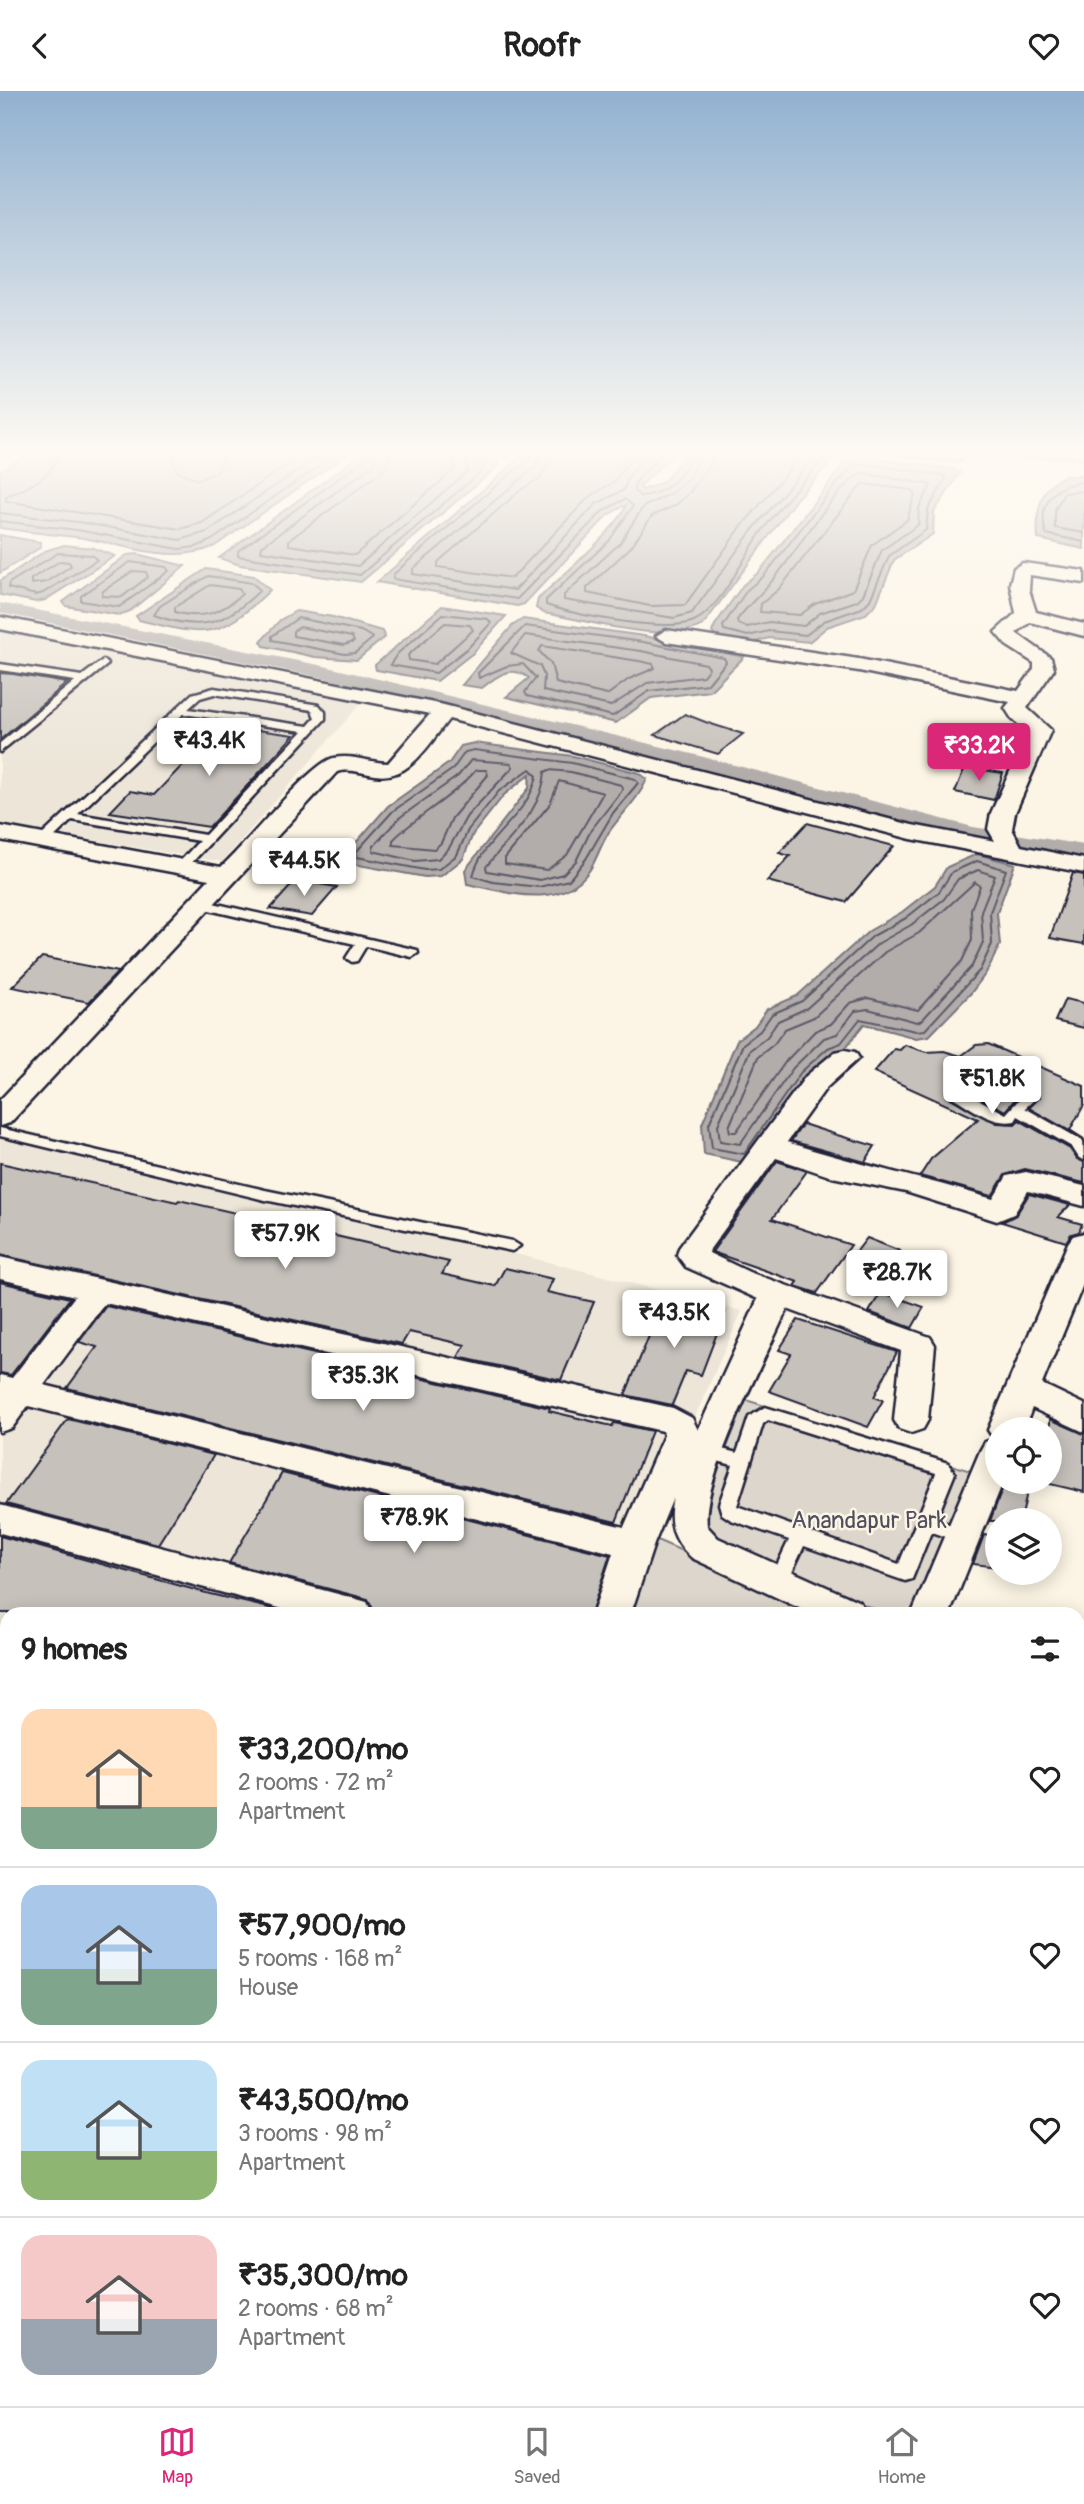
<!DOCTYPE html>
<meta charset="utf-8">
<style>
body{margin:0;font-family:Pangolin,sans-serif;background:#f6f6f6;color:#222;height:100vh;display:flex;flex-direction:column;font-size:26px;white-space:nowrap}
*{box-sizing:border-box;margin:0}
p{font-size:23px;color:#767676}
.icon{flex:none;width:38px;height:38px;fill:none;stroke:currentColor;stroke-width:2;stroke-linecap:round;stroke-linejoin:round}
.map{position:relative;flex:1;overflow:hidden}
.side{position:absolute;left:0px;top:1516px;width:1085px;height:800px;display:flex;flex-direction:column;background:#fff;border-radius:21px 21px 0 0;box-shadow:0 4px 18px #0003}
.side>*{flex:none}
.controls{position:absolute;left:985px;top:1326px;display:grid;gap:14px}
.controls a{display:grid;place-items:center;width:77px;height:77px;border-radius:50%;background:#fff;box-shadow:0 4px 18px #0003;font-size:35px}
.price{position:absolute;translate:-50% -60px;padding:0 16px;border-radius:7px;background:#fff;color:#222;font-size:23px;line-height:46px;filter:drop-shadow(0 2px 4px #0008)}
.price::after{content:'';position:absolute;left:50%;top:42px;width:21px;height:16px;margin-left:-10px;background:inherit;clip-path:polygon(0 0,100% 0,50% 100%)}
.price.selected{background:#db2777;color:#fff}
ul{padding:0;list-style:none}
li{display:flex;align-items:center;gap:21px;height:175px;padding:0 21px}
li+li{border-top:2px solid #e0e0e0}
li span{display:grid;place-items:center;flex:none;width:196px;height:140px;border-radius:21px;color:#555}
li>.icon{margin-inline-start:auto}
span .icon{width:84px;height:84px;fill:#fffc;stroke-width:1}
li b{font-size:30px}
h2{display:flex;justify-content:space-between;align-items:center;height:84px;padding:0 21px;font-size:30px}
header{display:flex;justify-content:space-between;align-items:center;height:91px;padding:0 21px;background:#fff;font-size:32px;font-weight:700}
.tab-bar{display:flex;justify-content:space-around;align-items:center;height:98px;border-top:2px solid #e0e0e0;background:#fff;font-size:19px;color:#767676}
.tab-bar a{display:grid;justify-items:center;gap:4px}
.tab-bar .selected{color:#db2777}
.map>svg:first-child{display:block}
.built{fill:#ece5d8}
.green{fill:#dcd6cc;stroke:#7f7c84;stroke-width:2}
.water{fill:#b2adab;stroke:#78757e;stroke-width:2}
.lines{fill:none;stroke-linecap:round;stroke-linejoin:round}
.shore{stroke:#5c5a68;stroke-width:2}
.canal{fill:#b2adab;fill-rule:evenodd}
.building{fill:#c6c1bb;stroke:#22223b;stroke-width:2}
.lane-casing{stroke:#22223b;stroke-width:5}
.street-casing{stroke:#22223b;stroke-width:5}
.lane{fill:#fcf5e5;fill-rule:evenodd}
.street{fill:#fcf5e5;fill-rule:evenodd}
.labels{text-anchor:middle;stroke-width:5;stroke-linejoin:round;paint-order:stroke}
.park-label{font-size:24px;fill:#504f5f;stroke:#fcf5e5}
</style>
<header><svg class="icon" aria-label="back" viewBox="0 0 24 24"><path d="M15 5l-7 7 7 7"/></svg>Roofr<svg class="icon" aria-label="heart" viewBox="0 0 24 24"><path d="M12 20l-8-8c-3-5 5-10 8-4 3-6 11-1 8 4z"/></svg></header>
<div class="map">
<svg width="1084" height="2315" viewBox="0 0 1084 2315">
<rect width="100%" height="100%" fill="#fcf5e5"/>
<filter id="ink" filterUnits="userSpaceOnUse"><feTurbulence type="fractalNoise" baseFrequency=".0143" numOctaves="2"/><feDisplacementMap in="SourceGraphic" scale="14" xChannelSelector="R" yChannelSelector="G"/><feConvolveMatrix kernelMatrix="1 2 1 2 8 2 1 2 1" color-interpolation-filters="sRGB"/></filter>
<g filter="url(#ink)">
<g class="built">
<polygon points="0,540 363,610 222,771 0,733"/>
<polygon points="0,1033 742,1220 607,1522 7,1522 7,1776 0,1774"/>
</g>
<g class="green">
<polygon points="746,1309 974,1381 915,1522 884,1522 720,1454 707,1442 704,1413"/>
<polygon points="652,1447 827,1522 628,1522"/>
</g>
<g class="water">
<path d="M37,359H198L194,361L197,363L205,359H353L215,455C171,475 122,452 76,446C51,443 25,441 0,437V380Z"/>
<polygon points="367,359 516,359 503,365 470,362 499,371 498,375 361,491 240,474 219,467"/>
<path d="M529,359H676L640,396L643,399L663,391L690,359H842L797,407L703,534C667,554 585,529 544,522L536,517L538,508C557,489 621,435 626,414L608,424L524,513L517,515L377,491Z"/>
<polygon points="858,359 969,359 962,370 955,372"/>
<polygon points="985,359 1084,359 1084,368 982,365"/>
<polygon points="864,366 953,378 960,382 934,421 933,443 894,469 876,513 866,523 827,536 809,551 769,547 751,552 715,545 712,541 715,534 743,494 759,481 845,372"/>
<path d="M1065,385H1084V458L1038,448C1036,422 1039,395 1065,385Z"/>
<polygon points="0,444 40,451 41,456 0,482"/>
<polygon points="64,454 93,457 115,465 45,509 36,511 0,504 0,490 45,460"/>
<polygon points="137,463 185,475 130,520 119,524 66,515 63,511 127,464"/>
<path d="M206,478L254,485L270,499C218,549 208,546 139,529L136,525Z"/>
<polygon points="442,515 506,525 473,562 437,590 376,579 375,574"/>
<polygon points="296,520 333,526 382,540 385,546 357,569 315,566 264,555 261,550 280,529"/>
<path d="M523,528L644,545L744,566L710,600L651,607L616,632L506,606L529,587C511,573 497,585 482,597L462,594L512,535Z"/>
<path d="M474,652L573,665L639,682L647,688C639,708 621,723 609,741C601,753 597,768 589,780C560,820 507,801 467,793L465,779L529,697L530,683L504,704L473,743L463,768L441,785L425,786L347,772L346,763L388,715L449,672L461,655Z"/>
<polygon points="977,763 1015,773 997,822 1000,854 986,882 971,902 929,945 916,947 864,933 843,960 834,959 805,988 746,1072 704,1063 702,1033 737,949 755,935 767,918 797,905 869,840 902,821 935,795 947,776"/>
</g>
<g class="lines">
<g class="shore">
<path d="M59,359C54,386 29,397 6,405V410L180,438L202,432L309,359"/>
<polyline points="170,359 177,380 198,389 218,380 226,359"/>
<polyline points="371,359 367,367 238,460 238,465 360,484 483,379 483,374 474,368 475,359"/>
<polyline points="379,359 373,374 262,455 261,460 358,475 468,380 465,359"/>
<polyline points="390,359 388,372 381,381 289,449 289,454 355,464 455,378 455,359"/>
<path d="M533,359L525,374L511,382L406,472L393,484V488L517,508L603,420L625,408L633,415L609,450L546,509V514C576,524 666,542 694,530C722,518 746,460 765,436C785,409 808,384 832,359"/>
<polyline points="542,359 534,377 413,478 413,483 515,499 596,413 624,399 628,386 651,359"/>
<polyline points="553,359 550,372 539,388 522,398 438,471 438,476 512,487 589,406 615,390 637,359"/>
<path d="M664,359L635,392L634,400L640,405C666,404 687,383 694,359"/>
<polyline points="703,359 689,387 672,402 643,416 620,452 564,504 564,509 674,527 692,522 750,442 820,359"/>
<polyline points="713,359 710,374 690,401 676,414 652,425 631,456 587,497 587,502 650,515 685,514 741,436 806,359"/>
<polygon points="864,373 943,384 946,387 928,419 926,439 889,465 870,509 862,517 824,530 806,544 769,540 748,545 724,539 723,535 747,499 764,485 832,398 853,375"/>
<path d="M863,382L931,394L919,417L918,434L882,459L863,504L857,510L820,522L804,535L769,531L747,536L738,533L737,529C748,514 761,503 773,489C792,467 839,390 863,382Z"/>
<path d="M1084,391C1054,393 1037,412 1046,443L1084,451"/>
<polygon points="862,393 912,399 915,403 907,429 872,454 853,499 815,513 800,524 760,521 761,513 779,498"/>
<polyline points="1084,400 1064,402 1055,419 1055,437 1084,442"/>
<polyline points="0,422 78,431 180,449 207,441 328,359"/>
<polyline points="0,430 77,439 179,458 196,456 212,449 342,359"/>
<polygon points="58,462 92,464 97,469 43,502 36,504 8,497 9,492"/>
<polygon points="60,470 69,471 71,475 46,491 31,493 31,488"/>
<polygon points="130,471 166,476 169,480 119,516 81,510 81,505"/>
<polygon points="133,480 146,481 148,486 122,506 102,505 103,500"/>
<path d="M208,485L252,492L260,499C225,534 201,541 154,524L160,515Z"/>
<path d="M210,494L239,498L242,503C222,522 202,529 175,521V516Z"/>
<polygon points="443,523 488,528 491,532 468,557 436,582 390,574 397,563"/>
<polygon points="298,527 361,540 373,547 355,562 345,563 272,549 272,545"/>
<polygon points="445,532 470,534 473,539 435,573 409,569 408,564"/>
<polygon points="525,535 643,551 724,567 726,571 708,593 649,600 613,625 527,605 525,601 536,587 523,573 507,575 479,587 478,582"/>
<polygon points="300,536 352,546 354,551 344,554 293,545 293,540"/>
<polygon points="525,544 641,560 706,573 709,577 703,585 647,592 611,615 543,600 544,585 540,575 511,562"/>
<polygon points="542,555 639,570 653,573 655,577 629,588 607,604 556,592 551,573 539,560"/>
<path d="M474,659L572,672L635,688L638,692L613,722L586,768L569,789L539,796L493,791L473,785C483,745 528,726 537,685L530,678L499,700L468,739L457,764L439,778L425,779L357,766L356,761L393,720L453,678L465,661Z"/>
<polygon points="471,669 511,672 513,676 467,725 449,757 438,768 415,770 373,760 373,756 399,727 458,685"/>
<path d="M476,679H486L488,684L452,727L441,752L434,758L393,754V749C419,723 452,707 476,679Z"/>
<path d="M549,679L571,681L621,694L623,698L591,739L576,770L563,783L540,789L487,780L486,776C509,746 542,721 545,681Z"/>
<polygon points="559,690 603,702 567,764 547,779 505,773 505,767 550,713"/>
<polygon points="977,770 1006,779 990,821 992,853 980,879 925,939 916,940 860,928 841,952 828,957 801,981 744,1063 712,1057 709,1033 743,953 760,940 772,923 802,910 873,845 906,827 939,801 952,781"/>
<polygon points="978,779 995,785 981,820 983,851 972,875 922,929 917,931 868,918 855,920 837,943 824,947 793,977 740,1053 720,1050 718,1034 750,959 767,946 778,930 807,917 879,852 911,834 944,808 958,788"/>
<polygon points="975,791 980,795 971,818 972,849 962,870 918,919 868,907 850,912 831,933 815,940 786,970 736,1041 730,1041 729,1036 758,966 774,953 785,938 814,926 885,861 919,842"/>
</g>
<g class="canal">
<polygon points="0,512 324,575 692,663 973,736 1084,754 1084,768 972,749 687,674 324,587 0,522"/>
<polygon points="1084,2186 1084,2238 1078,2241 1078,2189"/>
<polygon points="945,2308 1000,2308 997,2315 943,2315"/>
</g>
</g>
<g class="building">
<polygon points="0,582 13,583 67,592 0,649"/>
<polygon points="685,623 708,632 743,643 718,663 655,644"/>
<polygon points="221,634 294,644 209,736 110,721 130,700 154,704"/>
<polygon points="965,676 1003,682 994,709 955,701"/>
<polygon points="807,732 894,755 846,811 767,790 790,765 779,762"/>
<polygon points="1073,782 1084,784 1084,853 1050,847"/>
<polygon points="296,789 337,796 312,825 270,818"/>
<polygon points="42,866 118,881 89,911 12,896"/>
<polygon points="1065,908 1084,912 1084,937 1055,930"/>
<polygon points="988,953 1084,995 1084,1014 1070,1039 1084,1048 1029,1017 1040,1006 1033,994 987,973 978,977 979,983 1019,1004 1005,1020 960,996 947,997 947,1005 997,1032 1015,1033 1019,1029 1070,1058 1077,1068 1084,1071 1084,1092 1025,1078 1005,1084 992,1105 920,1085 931,1068 978,1028 874,981 894,958 900,959 905,954 926,961 944,960 961,965 976,954"/>
<polygon points="803,1033 837,1044 875,1055 865,1071 791,1050"/>
<polygon points="777,1070 807,1080 772,1128 851,1154 817,1202 795,1195 798,1191 712,1161"/>
<polygon points="0,1072 177,1111 179,1109 449,1171 442,1183 495,1195 505,1177 553,1188 547,1201 594,1211 561,1289 458,1266 465,1254 409,1241 402,1253 0,1164"/>
<polygon points="1029,1103 1070,1114 1058,1126 1082,1133 1079,1141 1071,1143 1066,1151 1002,1131 1016,1124"/>
<polygon points="867,1147 900,1160 884,1182 850,1169"/>
<polygon points="0,1191 70,1207 11,1284 0,1282"/>
<polygon points="881,1201 924,1216 912,1237 869,1221"/>
<polygon points="664,1208 725,1221 701,1284 686,1280 672,1314 625,1304"/>
<polygon points="106,1215 550,1317 549,1320 612,1335 614,1332 652,1340 616,1431 67,1297 97,1256 79,1251"/>
<polygon points="798,1229 897,1261 874,1306 883,1309 868,1336 769,1300 791,1263 779,1259"/>
<polygon points="68,1328 214,1364 158,1453 6,1413"/>
<polygon points="1050,1328 1084,1343 1084,1401 1050,1393"/>
<polygon points="282,1382 610,1464 591,1522 375,1522 368,1508 229,1472"/>
<polygon points="1005,1391 1029,1391 1021,1430 990,1430"/>
<polygon points="984,1444 998,1446 998,1476 973,1473"/>
<polygon points="0,1445 210,1503 290,1522 0,1522"/>
</g>
<g class="lines">
<g class="lane-casing">
<g id="lane">
<polygon points="103,569 108,572 107,574 0,661 0,652 75,590 0,579 0,573 82,585"/>
<path d="M214,597L319,614L325,621V628L184,780H176L174,777L199,750L72,729L47,753H39V747L192,603ZM214,603L312,619L315,627L308,635L188,618L200,607ZM183,623L303,640L205,744L78,723Z"/>
<polygon points="200,809 417,859 418,862 412,866 366,855 357,870 352,871 346,867 355,853 196,816 196,810"/>
<path d="M986,975L1032,996L1037,1006L1025,1017L1083,1050L1084,1069L1079,1067L1072,1056L1018,1025L1015,1030C992,1035 969,1015 949,1004L947,1001L949,998H959L1006,1023L1022,1005L1021,1002L981,982L979,979Z"/>
<polygon points="0,1037 265,1099 512,1150 520,1155 512,1160 265,1109 0,1045"/>
<path d="M765,1316L948,1372L955,1382L936,1429L970,1440L972,1445L970,1450L963,1452L931,1441L912,1488L905,1490L804,1455L785,1496L778,1499L771,1496L769,1491L789,1449L731,1429L722,1423L719,1413L733,1374L701,1366L698,1361L701,1356L707,1354L737,1362L749,1326ZM768,1329L936,1382L899,1473L737,1415L763,1333Z"/>
</g>
</g>
<g class="street-casing">
<g id="street">
<path d="M1023,472L1084,480V492L1030,484L1029,499L1036,521L1084,533V545L1030,531L1016,542L1051,567L1054,578L1027,617L1051,639L1015,722L1012,738L1021,755L1084,768V782L911,748L449,628C429,652 410,690 375,684C362,682 349,677 337,681L10,1032L0,1035V1009L209,788L0,749V735L221,776C245,755 311,671 334,667C353,663 370,672 388,672L430,623L0,538V526L444,614L912,734L995,750L988,738L991,722L1028,641L1012,628L1005,617L1010,611L859,580L666,551L656,545L666,539L859,568L1018,600L1034,578V572L1006,554L995,541L1016,522L1010,493L1014,477Z"/>
<path d="M845,959L855,961L859,967L826,997L787,1051C855,1073 924,1087 993,1108L1007,1085L1026,1081L1084,1095V1115L1028,1100L1014,1123L997,1130L906,1101L832,1086L776,1067L710,1158L709,1162L749,1181L930,1246L935,1254L928,1329L923,1338L911,1342L899,1338L894,1329L901,1260L787,1218C766,1267 701,1386 707,1435L718,1447L860,1511L865,1522H810L692,1467C673,1450 667,1432 673,1407L654,1453L631,1522H593L613,1462L28,1315L12,1337L0,1341V1284L12,1287L75,1205L0,1188V1166L673,1317L692,1327L698,1339L758,1208L686,1176L677,1164L679,1157L806,985L835,961ZM105,1212L662,1340L664,1344L624,1436L44,1294Z"/>
<polygon points="1084,1142 1084,1191 1042,1293 1084,1313 1084,1341 1032,1317 1024,1339 998,1339 998,1391 1003,1391 950,1522 912,1522 980,1360 985,1351 994,1348 988,1339 1068,1152 1073,1145"/>
<polygon points="0,1414 353,1507 367,1511 372,1522 298,1522 0,1442"/>
<polygon points="0,1563 7,1565 7,1598 0,1596"/>
<polygon points="1078,1577 1084,1578 1084,1612 1078,1611"/>
<polygon points="0,1747 7,1749 7,1789 0,1787"/>
<polygon points="1078,1801 1084,1803 1084,1845 1078,1842"/>
<polygon points="0,1803 7,1806 7,1898 0,1901 0,1847 3,1846 0,1845"/>
<polygon points="7,2122 7,2184 0,2186 0,2125"/>
<polygon points="911,2308 968,2308 971,2315 914,2315"/>
</g>
</g>
<use href="#lane" class="lane"/>
<use href="#street" class="street"/>
</g>
</g>
<linearGradient id="sky" x2="0" y2="1"><stop stop-color="#92b1d0"/><stop offset="0.53" stop-color="#fefaf3"/><stop offset="1" stop-color="#fefaf3" stop-opacity="0"/></linearGradient>
<rect width="1084" height="683" fill="url(#sky)"/>
<g class="labels">
<g class="park-label">
<text x="869" y="1437">Anandapur Park</text>
</g>
</g>
</svg>
<div class="controls">
<a><svg class="icon" aria-label="locate" viewBox="0 0 24 24"><circle cx="12" cy="12" r="6"/><path d="M12 2v4M12 18v4M2 12h4M18 12h4"/></svg></a>
<a><svg class="icon" aria-label="layers" viewBox="0 0 24 24"><path d="M12 4l9 5-9 5-9-5zM3 14l9 5 9-5"/></svg></a>
</div>
<b class="price" style="left:209px;top:687px">₹43.4K</b>
<b class="price selected" style="left:979px;top:692px">₹33.2K</b>
<b class="price" style="left:304px;top:807px">₹44.5K</b>
<b class="price" style="left:992px;top:1025px">₹51.8K</b>
<b class="price" style="left:285px;top:1180px">₹57.9K</b>
<b class="price" style="left:897px;top:1219px">₹28.7K</b>
<b class="price" style="left:674px;top:1259px">₹43.5K</b>
<b class="price" style="left:363px;top:1322px">₹35.3K</b>
<b class="price" style="left:414px;top:1464px">₹78.9K</b>
<section class="side">
<h2>9 homes<svg class="icon" aria-label="filters" viewBox="0 0 24 24"><path d="M4 7h16M4 17h16"/><circle cx="9" cy="7" r="2"/><circle cx="15" cy="17" r="2"/></svg></h2>
<ul>
<li><span style="background:linear-gradient(#ffd9b3 70%,#7fa58c 0)"><svg class="icon" aria-label="home" viewBox="0 0 24 24"><path d="M3 11l9-7 9 7M6 9v11h12V9"/></svg></span><div><b>₹33,200/mo</b><p>2 rooms · 72 m²</p><p>Apartment</p></div><svg class="icon" aria-label="heart" viewBox="0 0 24 24"><path d="M12 20l-8-8c-3-5 5-10 8-4 3-6 11-1 8 4z"/></svg></li>
<li><span style="background:linear-gradient(#a9c7e8 60%,#7fa58c 0)"><svg class="icon" aria-label="home" viewBox="0 0 24 24"><path d="M3 11l9-7 9 7M6 9v11h12V9"/></svg></span><div><b>₹57,900/mo</b><p>5 rooms · 168 m²</p><p>House</p></div><svg class="icon" aria-label="heart" viewBox="0 0 24 24"><path d="M12 20l-8-8c-3-5 5-10 8-4 3-6 11-1 8 4z"/></svg></li>
<li><span style="background:linear-gradient(#bfe0f5 65%,#8fb573 0)"><svg class="icon" aria-label="home" viewBox="0 0 24 24"><path d="M3 11l9-7 9 7M6 9v11h12V9"/></svg></span><div><b>₹43,500/mo</b><p>3 rooms · 98 m²</p><p>Apartment</p></div><svg class="icon" aria-label="heart" viewBox="0 0 24 24"><path d="M12 20l-8-8c-3-5 5-10 8-4 3-6 11-1 8 4z"/></svg></li>
<li><span style="background:linear-gradient(#f6c9c9 60%,#9aa5b1 0)"><svg class="icon" aria-label="home" viewBox="0 0 24 24"><path d="M3 11l9-7 9 7M6 9v11h12V9"/></svg></span><div><b>₹35,300/mo</b><p>2 rooms · 68 m²</p><p>Apartment</p></div><svg class="icon" aria-label="heart" viewBox="0 0 24 24"><path d="M12 20l-8-8c-3-5 5-10 8-4 3-6 11-1 8 4z"/></svg></li>
</ul>
</section>
</div>
<nav class="tab-bar">
<a class="selected"><svg class="icon" aria-label="map" viewBox="0 0 24 24"><path d="M3 6l6-2 6 2 6-2v14l-6 2-6-2-6 2zM9 4v14M15 6v14"/></svg>Map</a>
<a><svg class="icon" aria-label="saved" viewBox="0 0 24 24"><path d="M7 4h10v16l-5-4-5 4z"/></svg>Saved</a>
<a><svg class="icon" aria-label="home" viewBox="0 0 24 24"><path d="M3 11l9-7 9 7M6 9v11h12V9"/></svg>Home</a>
</nav>
